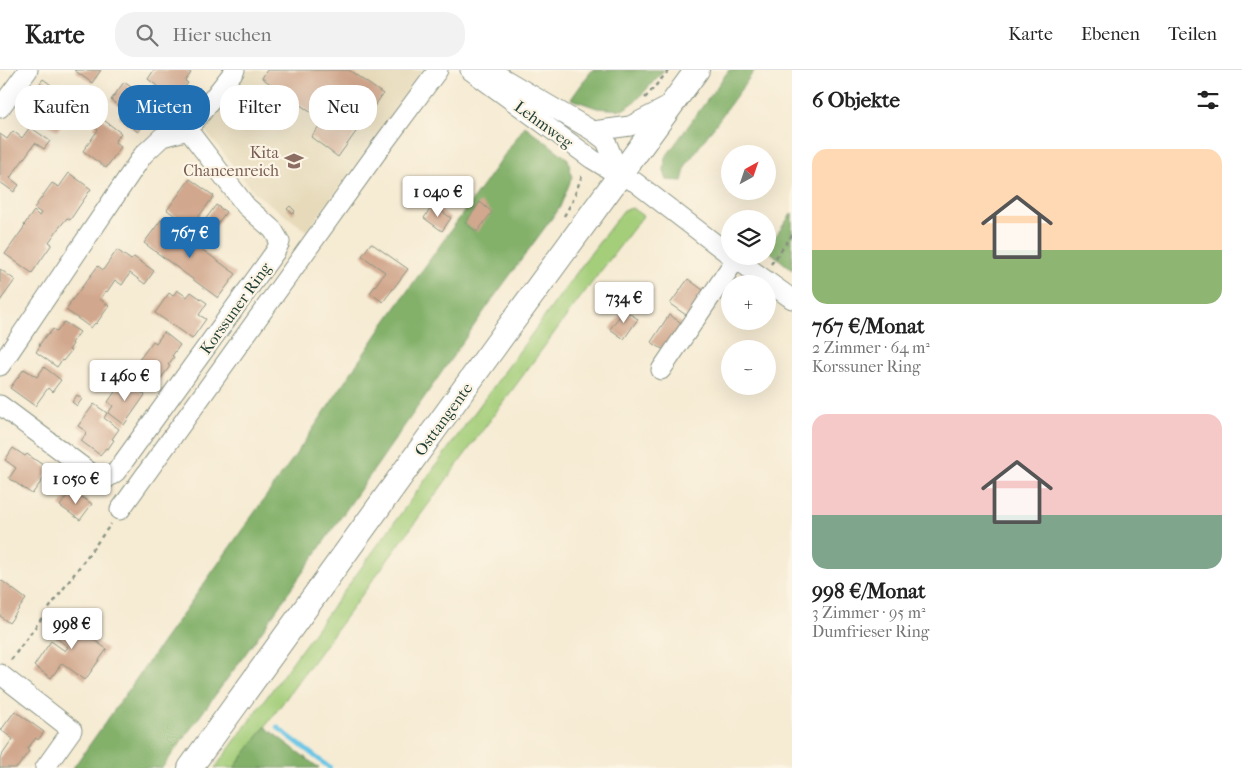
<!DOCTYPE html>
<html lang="de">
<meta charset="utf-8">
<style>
body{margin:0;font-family:"IM FELL French Canon",serif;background:#f2f2f2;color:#222;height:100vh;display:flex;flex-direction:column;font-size:19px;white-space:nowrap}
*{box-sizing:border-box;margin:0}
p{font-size:16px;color:#767676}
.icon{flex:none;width:28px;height:28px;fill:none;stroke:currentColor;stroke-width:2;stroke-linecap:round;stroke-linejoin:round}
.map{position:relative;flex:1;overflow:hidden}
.panel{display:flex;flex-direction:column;background:#fff;width:450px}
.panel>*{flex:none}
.hud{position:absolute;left:15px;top:15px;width:475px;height:45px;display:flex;gap:10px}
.needle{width:32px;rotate:40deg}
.tools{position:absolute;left:721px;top:75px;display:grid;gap:10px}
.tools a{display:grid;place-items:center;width:55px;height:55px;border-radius:50%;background:#fff;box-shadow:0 5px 20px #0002;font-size:25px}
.price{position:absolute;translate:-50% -42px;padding:0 11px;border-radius:5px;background:#fff;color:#222;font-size:16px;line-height:32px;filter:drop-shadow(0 1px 2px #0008)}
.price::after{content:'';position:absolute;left:50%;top:30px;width:15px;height:11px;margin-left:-8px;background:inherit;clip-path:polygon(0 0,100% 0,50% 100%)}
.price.on{background:#1f6fb2;color:#fff}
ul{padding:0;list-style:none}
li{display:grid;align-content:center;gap:10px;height:265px;padding:0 20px}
li span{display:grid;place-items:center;height:155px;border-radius:15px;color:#555}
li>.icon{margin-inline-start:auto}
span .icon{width:90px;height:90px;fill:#fffc;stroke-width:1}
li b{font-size:21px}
h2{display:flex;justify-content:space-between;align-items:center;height:60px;padding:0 20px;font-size:21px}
.tag{padding:0 18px;border-radius:20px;background:#fff;box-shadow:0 5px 20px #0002;font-size:18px;line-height:45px}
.tag.on{background:#1f6fb2;color:#fff}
header{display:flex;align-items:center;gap:30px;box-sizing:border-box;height:70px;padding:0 25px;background:#fff;border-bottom:1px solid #e0e0e0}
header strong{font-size:24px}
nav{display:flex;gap:28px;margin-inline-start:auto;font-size:18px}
.search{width:350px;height:45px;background:#f2f2f2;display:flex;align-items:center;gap:12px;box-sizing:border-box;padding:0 18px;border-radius:20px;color:#767676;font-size:19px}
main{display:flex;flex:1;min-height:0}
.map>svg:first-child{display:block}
.built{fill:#e6daba}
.green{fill:#a4ce7a;stroke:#628657}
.forest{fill:#83b16a;stroke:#51774f}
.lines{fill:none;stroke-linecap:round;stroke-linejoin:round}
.stream{stroke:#67c5e5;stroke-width:4.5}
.building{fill:#d1a78d}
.minor-casing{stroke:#8a9484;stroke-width:21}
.major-casing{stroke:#8a9484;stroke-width:26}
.path{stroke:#8a9484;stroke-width:2.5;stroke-dasharray:4 4;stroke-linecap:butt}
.minor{stroke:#fff;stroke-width:19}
.major{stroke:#fff;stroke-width:24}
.labels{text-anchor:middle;stroke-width:4.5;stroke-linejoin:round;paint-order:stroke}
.street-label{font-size:16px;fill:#1f3d34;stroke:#fcf5e5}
.education-label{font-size:16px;fill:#785e54;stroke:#fcf5e5;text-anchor:end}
</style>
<header>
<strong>Karte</strong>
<div class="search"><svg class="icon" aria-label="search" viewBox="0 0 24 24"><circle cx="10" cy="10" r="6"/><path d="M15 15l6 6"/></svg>Hier suchen</div>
<nav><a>Karte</a><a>Ebenen</a><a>Teilen</a></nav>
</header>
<main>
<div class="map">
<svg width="792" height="698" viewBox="0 0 792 698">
<rect width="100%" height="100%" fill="#fcf5e5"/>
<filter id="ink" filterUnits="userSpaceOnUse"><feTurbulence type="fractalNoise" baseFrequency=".02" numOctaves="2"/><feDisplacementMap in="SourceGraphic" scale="10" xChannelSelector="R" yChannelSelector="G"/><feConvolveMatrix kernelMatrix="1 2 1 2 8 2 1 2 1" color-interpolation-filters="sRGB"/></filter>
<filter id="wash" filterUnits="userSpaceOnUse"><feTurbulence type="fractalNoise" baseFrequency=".0096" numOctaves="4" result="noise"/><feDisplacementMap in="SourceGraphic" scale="20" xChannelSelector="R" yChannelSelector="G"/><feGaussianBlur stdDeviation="1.12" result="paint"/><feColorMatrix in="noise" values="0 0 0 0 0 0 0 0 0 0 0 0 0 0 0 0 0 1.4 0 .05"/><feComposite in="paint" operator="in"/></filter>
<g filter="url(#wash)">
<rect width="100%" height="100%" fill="#f6ebd3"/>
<polygon class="built" points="246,0 425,0 307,161 256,124 204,59"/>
<polygon class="green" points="632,138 643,146 571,240 265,657 234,698 215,698 591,183 623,141"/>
<g class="forest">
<polygon points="592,0 664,0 635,32 622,40 597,38 571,29"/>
<polygon points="729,0 755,0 686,95 682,111 667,110 664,101 665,88"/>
<polygon points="525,56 568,89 572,107 560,137 494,227 257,568 162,698 73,698 294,387 384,254"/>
<polygon points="792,143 792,200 768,180 768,177"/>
<polygon points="265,657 319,698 234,698"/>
</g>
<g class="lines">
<polyline class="stream" points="277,657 330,698"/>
</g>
<g id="blocks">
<g class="building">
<polygon points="74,0 101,0 92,13"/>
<polygon points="154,0 186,0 191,3 185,11 188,13 181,23 178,21 169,34 167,32 161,41 155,37 138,62 119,48 124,40 111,30 124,12 145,27 150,20 153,22 157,16 148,9"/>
<polygon points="267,0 349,0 383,24 338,87 311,67 323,51 262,8"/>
<polygon points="43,9 77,34 57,61 19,34 29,20 33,23"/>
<polygon points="101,48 121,63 115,72 121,77 106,98 83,81 98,60 94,57"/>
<polygon points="30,57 50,71 44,79 35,73 10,108 19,115 14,122 0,112 0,64 7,69 13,61 22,68"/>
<polygon points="69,103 91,119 70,150 67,148 58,159 49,172 52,174 32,203 5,184 25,156 24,155 34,141 39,146 41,143 34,138 52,113 59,117"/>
<polygon points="190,109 214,126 191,157 167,140"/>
<polygon points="480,132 492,142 477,162 465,153"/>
<polygon points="216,135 226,142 207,168 197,161"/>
<polygon points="433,135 451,148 442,161 424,148"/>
<polygon points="290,136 295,141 293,144 287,139"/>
<polygon points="161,150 236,204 218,228 144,173"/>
<polygon points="371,173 408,199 383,232 370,223 385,202 362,186"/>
<polygon points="117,180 131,190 134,187 154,201 145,214 130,203 122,215 115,210 107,222 106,221 100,229 109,236 96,254 95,253 91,258 66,240 70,235 69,234 98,196 103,200"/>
<polygon points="0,199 15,210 0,231"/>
<polygon points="688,209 707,223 689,247 670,234"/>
<polygon points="177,220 187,227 191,222 207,233 199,245 206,249 192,269 155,243 169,223 173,226"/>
<polygon points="624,240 638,249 624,269 610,259"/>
<polygon points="669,245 685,255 667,282 651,272"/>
<polygon points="64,252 80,262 72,273 73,274 69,280 71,281 63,291 62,290 57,297 36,282 40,276 39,275 47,264 48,265 53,259 57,262"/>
<polygon points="164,262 180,275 172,286 174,287 168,295 170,296 159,311 136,294 153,271 156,273"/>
<polygon points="44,297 61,310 52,322 48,318 35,336 10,318 24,299 37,307"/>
<polygon points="123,310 145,325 124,355 108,343 113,336 108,332"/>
<polygon points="77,325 82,329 77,336 72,332"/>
<polygon points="94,334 107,343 104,348 119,359 112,369 114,370 108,379 106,378 100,385 81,371 87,362 78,356"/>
<polygon points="13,378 25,386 27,384 50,400 32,424 9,408 16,398 5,390"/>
<polygon points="71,420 92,434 80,450 60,436"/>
<polygon points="2,511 26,529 9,553 0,546 0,513"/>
<polygon points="70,543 91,558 86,565 107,579 85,610 62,593 51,608 34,596 51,571 65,581 68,577 54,566"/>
<polygon points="15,641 44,662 38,670 36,668 27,679 29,681 17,698 0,698 0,688 13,669 1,660"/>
</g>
</g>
</g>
<g filter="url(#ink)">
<use href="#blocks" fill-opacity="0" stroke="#8a9484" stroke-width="1"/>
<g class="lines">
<g class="minor-casing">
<g id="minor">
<polyline points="470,0 592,89 620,106 635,112 730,185"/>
<polyline points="489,0 593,61 606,71 620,106"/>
<polyline points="0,38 28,0"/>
<polyline points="593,61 630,56 669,36"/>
<polyline points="732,186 792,229"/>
<polyline points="0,296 143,85 162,67 188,60 235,0"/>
<polyline points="661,300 736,189"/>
<polyline points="0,335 95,406 106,409 116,402 275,182 280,172 273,160 246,136 188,60"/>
<polyline points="120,440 380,78 438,0"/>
<polyline points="0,604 72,660 45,698"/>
</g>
</g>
<g class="major-casing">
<polyline id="major" points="190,698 503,265 697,0"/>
</g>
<g class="path">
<polyline points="645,28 669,0"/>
<polyline points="564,146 572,132 583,103"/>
<polyline points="771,194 792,165"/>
<polyline points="11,590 111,454"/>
</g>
<use href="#minor" class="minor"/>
<use href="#major" class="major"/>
</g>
</g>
<defs>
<g id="school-bare" transform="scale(1.5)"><path d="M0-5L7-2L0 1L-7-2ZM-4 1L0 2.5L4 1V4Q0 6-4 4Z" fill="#8d6e63" stroke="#fcf5e5" stroke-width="2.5" paint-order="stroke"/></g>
</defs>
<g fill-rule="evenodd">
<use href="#school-bare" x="294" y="91"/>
</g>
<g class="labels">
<g class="street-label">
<text transform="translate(544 54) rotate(36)" y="6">Lehmweg</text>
<text transform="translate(235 238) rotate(-54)" y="6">Korssuner Ring</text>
<text transform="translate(443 349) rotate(-54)" y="6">Osttangente</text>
</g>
<g class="education-label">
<text x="279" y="88">Kita<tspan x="279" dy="18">Chancenreich</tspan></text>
</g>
</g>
</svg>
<div class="tools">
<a><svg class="needle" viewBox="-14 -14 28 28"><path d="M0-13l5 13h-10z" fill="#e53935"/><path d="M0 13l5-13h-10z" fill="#767676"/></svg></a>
<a><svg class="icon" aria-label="layers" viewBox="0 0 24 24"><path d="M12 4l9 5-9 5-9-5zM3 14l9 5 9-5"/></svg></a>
<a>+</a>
<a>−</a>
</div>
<b class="price" style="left:438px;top:148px">1 040 €</b>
<b class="price on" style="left:190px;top:189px">767 €</b>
<b class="price" style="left:624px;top:254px">734 €</b>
<b class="price" style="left:125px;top:332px">1 460 €</b>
<b class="price" style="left:76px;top:435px">1 050 €</b>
<b class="price" style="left:72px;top:580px">998 €</b>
<div class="hud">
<a class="tag">Kaufen</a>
<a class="tag on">Mieten</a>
<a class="tag">Filter</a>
<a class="tag">Neu</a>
</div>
</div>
<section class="panel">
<h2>6 Objekte<svg class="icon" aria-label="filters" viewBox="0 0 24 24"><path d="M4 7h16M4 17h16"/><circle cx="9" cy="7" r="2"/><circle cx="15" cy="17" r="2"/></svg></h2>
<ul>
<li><span style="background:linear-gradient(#ffd9b3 65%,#8fb573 0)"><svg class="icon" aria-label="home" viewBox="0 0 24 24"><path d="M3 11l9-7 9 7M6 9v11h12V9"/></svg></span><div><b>767 €/Monat</b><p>2 Zimmer · 64 m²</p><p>Korssuner Ring</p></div></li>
<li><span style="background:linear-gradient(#f6c9c9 65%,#7fa58c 0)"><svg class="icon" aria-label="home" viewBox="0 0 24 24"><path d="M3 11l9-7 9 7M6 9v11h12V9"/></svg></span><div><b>998 €/Monat</b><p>3 Zimmer · 95 m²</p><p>Dumfrieser Ring</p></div></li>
</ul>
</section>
</main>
